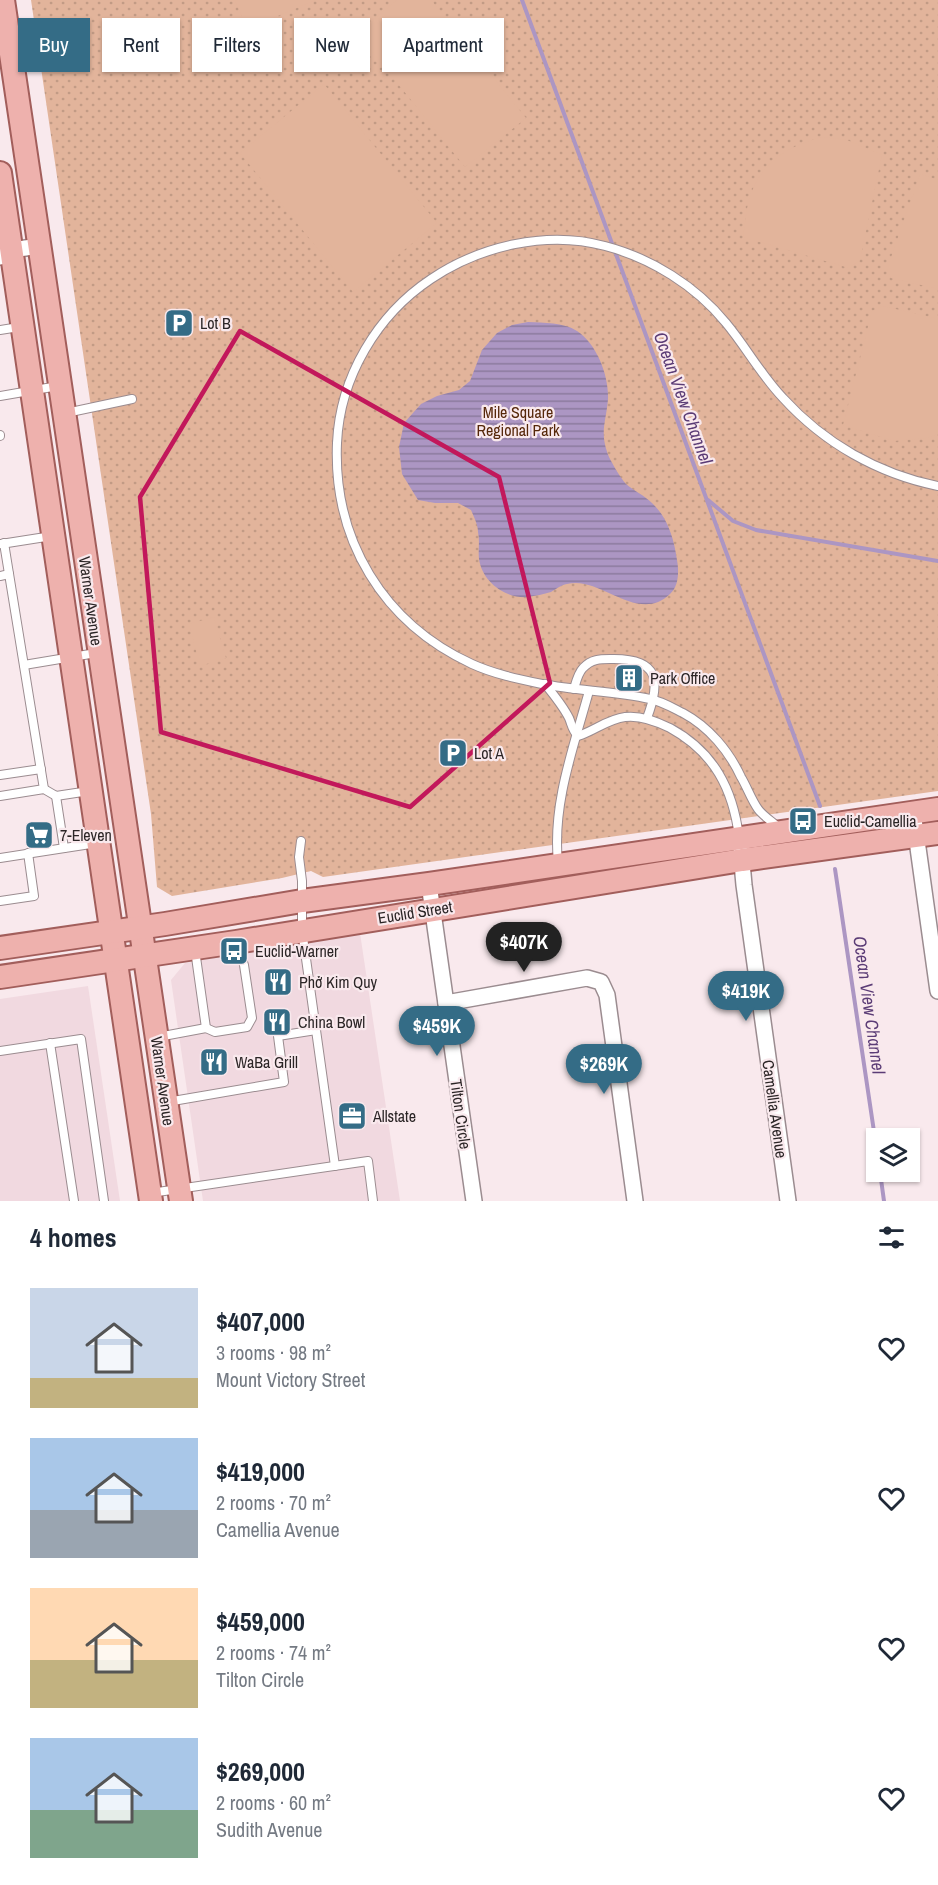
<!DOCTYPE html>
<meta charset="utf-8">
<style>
body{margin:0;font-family:"Archivo Narrow",sans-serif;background:#f6f6f7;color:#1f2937;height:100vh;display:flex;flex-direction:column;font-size:22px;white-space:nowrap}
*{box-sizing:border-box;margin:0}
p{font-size:20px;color:#747a83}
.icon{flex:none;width:33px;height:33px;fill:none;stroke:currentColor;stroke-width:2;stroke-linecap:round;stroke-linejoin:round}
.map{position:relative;height:1201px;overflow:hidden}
.side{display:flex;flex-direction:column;background:#fff;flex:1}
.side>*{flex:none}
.guide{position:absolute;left:18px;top:18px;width:600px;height:54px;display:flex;gap:12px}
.tools{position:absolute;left:866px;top:1128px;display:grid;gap:12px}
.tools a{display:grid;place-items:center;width:54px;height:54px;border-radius:0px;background:#fff;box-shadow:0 2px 4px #0004;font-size:30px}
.price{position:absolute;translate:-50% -51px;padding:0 14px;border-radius:21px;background:#346c86;color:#fff;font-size:20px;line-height:39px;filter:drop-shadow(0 2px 3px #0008)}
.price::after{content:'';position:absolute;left:50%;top:36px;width:18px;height:14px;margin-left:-9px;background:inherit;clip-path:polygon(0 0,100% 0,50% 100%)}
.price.active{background:#222;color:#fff}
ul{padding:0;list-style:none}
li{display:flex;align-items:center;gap:18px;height:150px;padding:0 30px}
li span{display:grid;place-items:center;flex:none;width:168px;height:120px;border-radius:0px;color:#555}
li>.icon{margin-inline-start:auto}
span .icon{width:72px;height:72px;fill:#fffc;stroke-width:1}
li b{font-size:26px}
h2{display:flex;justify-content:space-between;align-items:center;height:72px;padding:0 30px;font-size:26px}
.pill{padding:0 21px;border-radius:0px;background:#fff;box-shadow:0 2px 4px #0004;font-size:21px;line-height:54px}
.pill.active{background:#346c86;color:#fff}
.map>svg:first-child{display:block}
.built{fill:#f1d9e0}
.park{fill:url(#park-dots)}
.garden{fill:#e2b49b}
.water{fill:url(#water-rules)}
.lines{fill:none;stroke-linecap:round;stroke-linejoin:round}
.stream{stroke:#ac96c3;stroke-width:4}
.lane-casing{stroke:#9b8c90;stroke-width:10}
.street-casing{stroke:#9b8c90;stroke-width:18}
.primary-casing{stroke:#a25e5b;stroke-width:26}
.lane{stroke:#fff;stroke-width:8}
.street{stroke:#fff;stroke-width:15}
.primary{stroke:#eeb1ad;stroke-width:22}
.marked{fill:none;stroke:#c2185b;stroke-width:4.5;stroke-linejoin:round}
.labels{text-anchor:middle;stroke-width:4.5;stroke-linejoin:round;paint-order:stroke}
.poi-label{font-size:16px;fill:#2b2526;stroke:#f9e9ed;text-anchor:start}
.park-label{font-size:16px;fill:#552709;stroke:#f9e9ed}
.street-label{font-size:16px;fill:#2b2526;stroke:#f9e9ed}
.water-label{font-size:18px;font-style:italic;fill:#5b3c76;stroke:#f9e9ed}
</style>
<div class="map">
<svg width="938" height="1201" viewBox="0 0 938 1201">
<defs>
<pattern id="park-dots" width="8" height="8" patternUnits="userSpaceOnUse" patternTransform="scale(1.5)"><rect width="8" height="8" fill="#e2b49b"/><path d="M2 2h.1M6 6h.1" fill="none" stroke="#c29b85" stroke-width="1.8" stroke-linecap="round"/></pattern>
<pattern id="water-rules" width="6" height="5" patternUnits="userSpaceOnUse" patternTransform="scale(1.5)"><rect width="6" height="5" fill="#ac96c3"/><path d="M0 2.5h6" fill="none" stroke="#8c7a9e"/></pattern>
</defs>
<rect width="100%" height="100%" fill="#f9e9ed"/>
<g class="built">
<polygon points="360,933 400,1201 203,1201 171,980 185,963"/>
<polygon points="88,986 120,1201 0,1201 0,999"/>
</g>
<polygon class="park" points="31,0 938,0 938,791 323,877 311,871 282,878 172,896 157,887 151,814"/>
<g class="garden">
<polygon points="235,0 316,0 247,29"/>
<polygon points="397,0 431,0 526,118 465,167 357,33"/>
<polygon points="324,84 437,223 353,292 240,153"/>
<path d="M822,137L847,140L882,155L860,260L849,268L743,237C745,225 746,211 749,199C761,162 786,147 822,137Z"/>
<polygon points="920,174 938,180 938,289 891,278 887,269"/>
<polygon points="883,306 938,319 938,434 926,438 894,441 843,425 872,311"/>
<polygon points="214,617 226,658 200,666 189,624"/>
</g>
<path class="water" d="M528,322C544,323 563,322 577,331C597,344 609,376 608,399C606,423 599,432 609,457C613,465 620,477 626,484C634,491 644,495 652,503C668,518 674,539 677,560C679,571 679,586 670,594C638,625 600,575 567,584C561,585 556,589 551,592C544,594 535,596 528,597C506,599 482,582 479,559C478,550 480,541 478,532C478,525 474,517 471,510L458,503H435L418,500L402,474L399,447L404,423L421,404L437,396L459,390L470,381L482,350L497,333L512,325Z"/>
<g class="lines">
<g class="stream">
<polyline points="522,0 820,806"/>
<polyline points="708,500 733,521 756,530 938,561"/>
<polyline points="835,869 876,1145"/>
<polyline points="880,1172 884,1201"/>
</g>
<g class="lane-casing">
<g id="lane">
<polyline points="14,55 69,46"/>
<polyline points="0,330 19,327"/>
<polyline points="0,396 58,386"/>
<polyline points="66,413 132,399"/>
<polyline points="0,435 0,436"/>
<polyline points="4,543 44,789"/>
<polyline points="1,544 52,536"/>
<polyline points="0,576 9,574"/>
<polyline points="24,665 96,653"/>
<path d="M545,684C554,695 563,706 569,718C572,725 572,730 578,736C594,731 608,719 625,717C641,715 656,721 670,728C714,752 733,789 739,837"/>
<path d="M574,689C576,682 578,673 583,668C592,658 602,659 614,659C659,659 661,681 647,718"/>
<polyline points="0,775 41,769"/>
<polyline points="0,796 44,789 56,796 89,791"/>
<polyline points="56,796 64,848"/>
<path d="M779,828C773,822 763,816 758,809C751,799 747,787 741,777C729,751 709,727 683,713C673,708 661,701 650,699C615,691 578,691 542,684C518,679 494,674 472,664C383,623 333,540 337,443C340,377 377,315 431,279C480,246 547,230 605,246C651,258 696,286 726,323C746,347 761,375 783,398C824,443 878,474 938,486"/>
<polyline points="301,841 299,857 302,881 302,930 335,1166"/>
<polyline points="0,858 97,843"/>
<path d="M558,862C552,804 574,746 589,691"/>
<polyline points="0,901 34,896 28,853"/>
<polyline points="206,1028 215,1032 247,1027 252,1018 244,965 237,944"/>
<polyline points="158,1037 206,1028 195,950"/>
<polyline points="50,1043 74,1201"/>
<polyline points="0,1051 81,1039 104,1201"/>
<polyline points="167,1102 284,1082 278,1036 316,1030"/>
<polyline points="151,1193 368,1161 373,1201"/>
</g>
</g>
<g class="street-casing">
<g id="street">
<polyline points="0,257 12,250 39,246"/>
<polyline points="913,812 938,991"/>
<polyline points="741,852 744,885 788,1201"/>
<polyline points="429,884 474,1201"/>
<polyline points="446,1003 587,978 601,982 607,995 635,1201"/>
</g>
</g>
<g class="primary-casing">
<g id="primary">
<polyline points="3,0 181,1201"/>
<polyline points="0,173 151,1201"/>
<polyline points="0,948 165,924 302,901 429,884 938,809"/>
<polyline points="0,977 236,942 742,860 938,833"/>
</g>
</g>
<use href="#lane" class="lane"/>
<use href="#street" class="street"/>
<use href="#primary" class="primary"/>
</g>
<path class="marked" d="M240,331L499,477L550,683L410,807L161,732L140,497Z"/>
<defs>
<g id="parking-square" transform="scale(1.5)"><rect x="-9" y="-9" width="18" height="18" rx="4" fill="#346c86" stroke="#f9e9ed"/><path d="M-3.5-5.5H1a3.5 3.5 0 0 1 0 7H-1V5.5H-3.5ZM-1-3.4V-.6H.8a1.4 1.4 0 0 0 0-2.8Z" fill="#fff"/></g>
<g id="building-square" transform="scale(1.5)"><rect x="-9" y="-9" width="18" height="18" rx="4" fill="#346c86" stroke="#f9e9ed"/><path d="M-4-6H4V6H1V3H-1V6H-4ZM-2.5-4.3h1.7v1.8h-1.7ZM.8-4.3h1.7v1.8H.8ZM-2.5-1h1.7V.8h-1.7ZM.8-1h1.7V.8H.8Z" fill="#fff"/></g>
<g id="bus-square" transform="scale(1.5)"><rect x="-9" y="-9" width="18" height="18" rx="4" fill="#346c86" stroke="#f9e9ed"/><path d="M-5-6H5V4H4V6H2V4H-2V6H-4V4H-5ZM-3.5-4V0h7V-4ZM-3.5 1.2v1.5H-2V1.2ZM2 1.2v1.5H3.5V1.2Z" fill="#fff"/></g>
<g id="supermarket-square" transform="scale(1.5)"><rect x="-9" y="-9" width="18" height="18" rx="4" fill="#346c86" stroke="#f9e9ed"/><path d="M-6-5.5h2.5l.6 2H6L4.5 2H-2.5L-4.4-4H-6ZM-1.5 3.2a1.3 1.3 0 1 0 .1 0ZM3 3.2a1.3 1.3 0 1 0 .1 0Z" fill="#fff"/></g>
<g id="restaurant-square" transform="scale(1.5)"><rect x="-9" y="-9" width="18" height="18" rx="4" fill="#346c86" stroke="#f9e9ed"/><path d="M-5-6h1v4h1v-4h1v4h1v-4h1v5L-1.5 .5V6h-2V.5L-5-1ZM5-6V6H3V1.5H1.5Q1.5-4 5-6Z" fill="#fff"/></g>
<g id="office-square" transform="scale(1.5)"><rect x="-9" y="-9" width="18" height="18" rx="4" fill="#346c86" stroke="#f9e9ed"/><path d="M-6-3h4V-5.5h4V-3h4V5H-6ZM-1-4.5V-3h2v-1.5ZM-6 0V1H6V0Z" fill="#fff"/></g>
</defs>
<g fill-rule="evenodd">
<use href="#parking-square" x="179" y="323"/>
<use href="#building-square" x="629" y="678"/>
<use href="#parking-square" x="453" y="753"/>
<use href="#bus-square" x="803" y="821"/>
<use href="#supermarket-square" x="39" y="835"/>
<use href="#bus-square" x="234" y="951"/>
<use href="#restaurant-square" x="278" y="982"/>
<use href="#restaurant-square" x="277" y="1022"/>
<use href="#restaurant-square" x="214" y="1062"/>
<use href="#office-square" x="352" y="1116"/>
</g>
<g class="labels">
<g class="poi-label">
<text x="200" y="329">Lot B</text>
<text x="650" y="684">Park Office</text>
<text x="474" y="759">Lot A</text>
<text x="824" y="827">Euclid-Camellia</text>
<text x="60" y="841">7-Eleven</text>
<text x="255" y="957">Euclid-Warner</text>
<text x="299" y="988">Phở Kim Quy</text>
<text x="298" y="1028">China Bowl</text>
<text x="235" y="1068">WaBa Grill</text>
<text x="373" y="1122">Allstate</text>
</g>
<g class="park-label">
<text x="518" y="418">Mile Square<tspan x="518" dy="18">Regional Park</tspan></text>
</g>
<g class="street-label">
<text transform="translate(91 601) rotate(82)" y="6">Warner Avenue</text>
<text transform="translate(415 912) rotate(-9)" y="6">Euclid Street</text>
<text transform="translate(163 1081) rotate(82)" y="6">Warner Avenue</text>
<text transform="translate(775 1109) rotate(82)" y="6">Camellia Avenue</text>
<text transform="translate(461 1114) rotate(82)" y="6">Tilton Circle</text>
</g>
<g class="water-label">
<text transform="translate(683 398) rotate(70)" y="6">Ocean View Channel</text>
<text transform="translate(869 1005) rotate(82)" y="6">Ocean View Channel</text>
</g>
</g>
</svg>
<div class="tools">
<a><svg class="icon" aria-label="layers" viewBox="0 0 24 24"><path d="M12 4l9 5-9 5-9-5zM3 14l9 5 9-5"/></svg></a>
</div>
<b class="price active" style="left:524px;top:973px">$407K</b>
<b class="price" style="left:746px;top:1022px">$419K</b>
<b class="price" style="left:437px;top:1057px">$459K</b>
<b class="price" style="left:604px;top:1095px">$269K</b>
<div class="guide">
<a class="pill active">Buy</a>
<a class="pill">Rent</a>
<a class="pill">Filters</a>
<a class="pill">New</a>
<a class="pill">Apartment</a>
</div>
</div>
<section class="side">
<h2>4 homes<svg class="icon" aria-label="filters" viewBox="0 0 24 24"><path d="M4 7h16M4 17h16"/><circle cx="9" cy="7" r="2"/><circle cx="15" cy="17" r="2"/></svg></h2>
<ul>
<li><span style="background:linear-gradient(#c9d6e8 75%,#c2b280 0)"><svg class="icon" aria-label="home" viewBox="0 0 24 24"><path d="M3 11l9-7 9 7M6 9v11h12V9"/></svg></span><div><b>$407,000</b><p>3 rooms · 98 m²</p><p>Mount Victory Street</p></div><svg class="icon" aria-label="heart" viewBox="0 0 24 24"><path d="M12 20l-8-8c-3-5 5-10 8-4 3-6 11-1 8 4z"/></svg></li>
<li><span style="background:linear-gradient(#a9c7e8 60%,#9aa5b1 0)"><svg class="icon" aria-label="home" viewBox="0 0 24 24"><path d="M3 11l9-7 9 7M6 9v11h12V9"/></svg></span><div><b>$419,000</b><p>2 rooms · 70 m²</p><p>Camellia Avenue</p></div><svg class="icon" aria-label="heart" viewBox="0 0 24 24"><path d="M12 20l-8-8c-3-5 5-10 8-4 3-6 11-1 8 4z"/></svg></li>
<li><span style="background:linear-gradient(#ffd9b3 60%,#c2b280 0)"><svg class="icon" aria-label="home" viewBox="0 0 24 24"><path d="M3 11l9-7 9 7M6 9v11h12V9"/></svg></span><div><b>$459,000</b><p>2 rooms · 74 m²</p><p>Tilton Circle</p></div><svg class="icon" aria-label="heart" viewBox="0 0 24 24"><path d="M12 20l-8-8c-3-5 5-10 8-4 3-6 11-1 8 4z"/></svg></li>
<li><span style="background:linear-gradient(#a9c7e8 60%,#7fa58c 0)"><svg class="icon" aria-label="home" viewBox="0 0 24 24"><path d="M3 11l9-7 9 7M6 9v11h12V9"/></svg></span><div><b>$269,000</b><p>2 rooms · 60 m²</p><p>Sudith Avenue</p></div><svg class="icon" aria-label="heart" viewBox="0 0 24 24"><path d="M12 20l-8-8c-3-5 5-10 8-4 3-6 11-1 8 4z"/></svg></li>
</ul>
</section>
